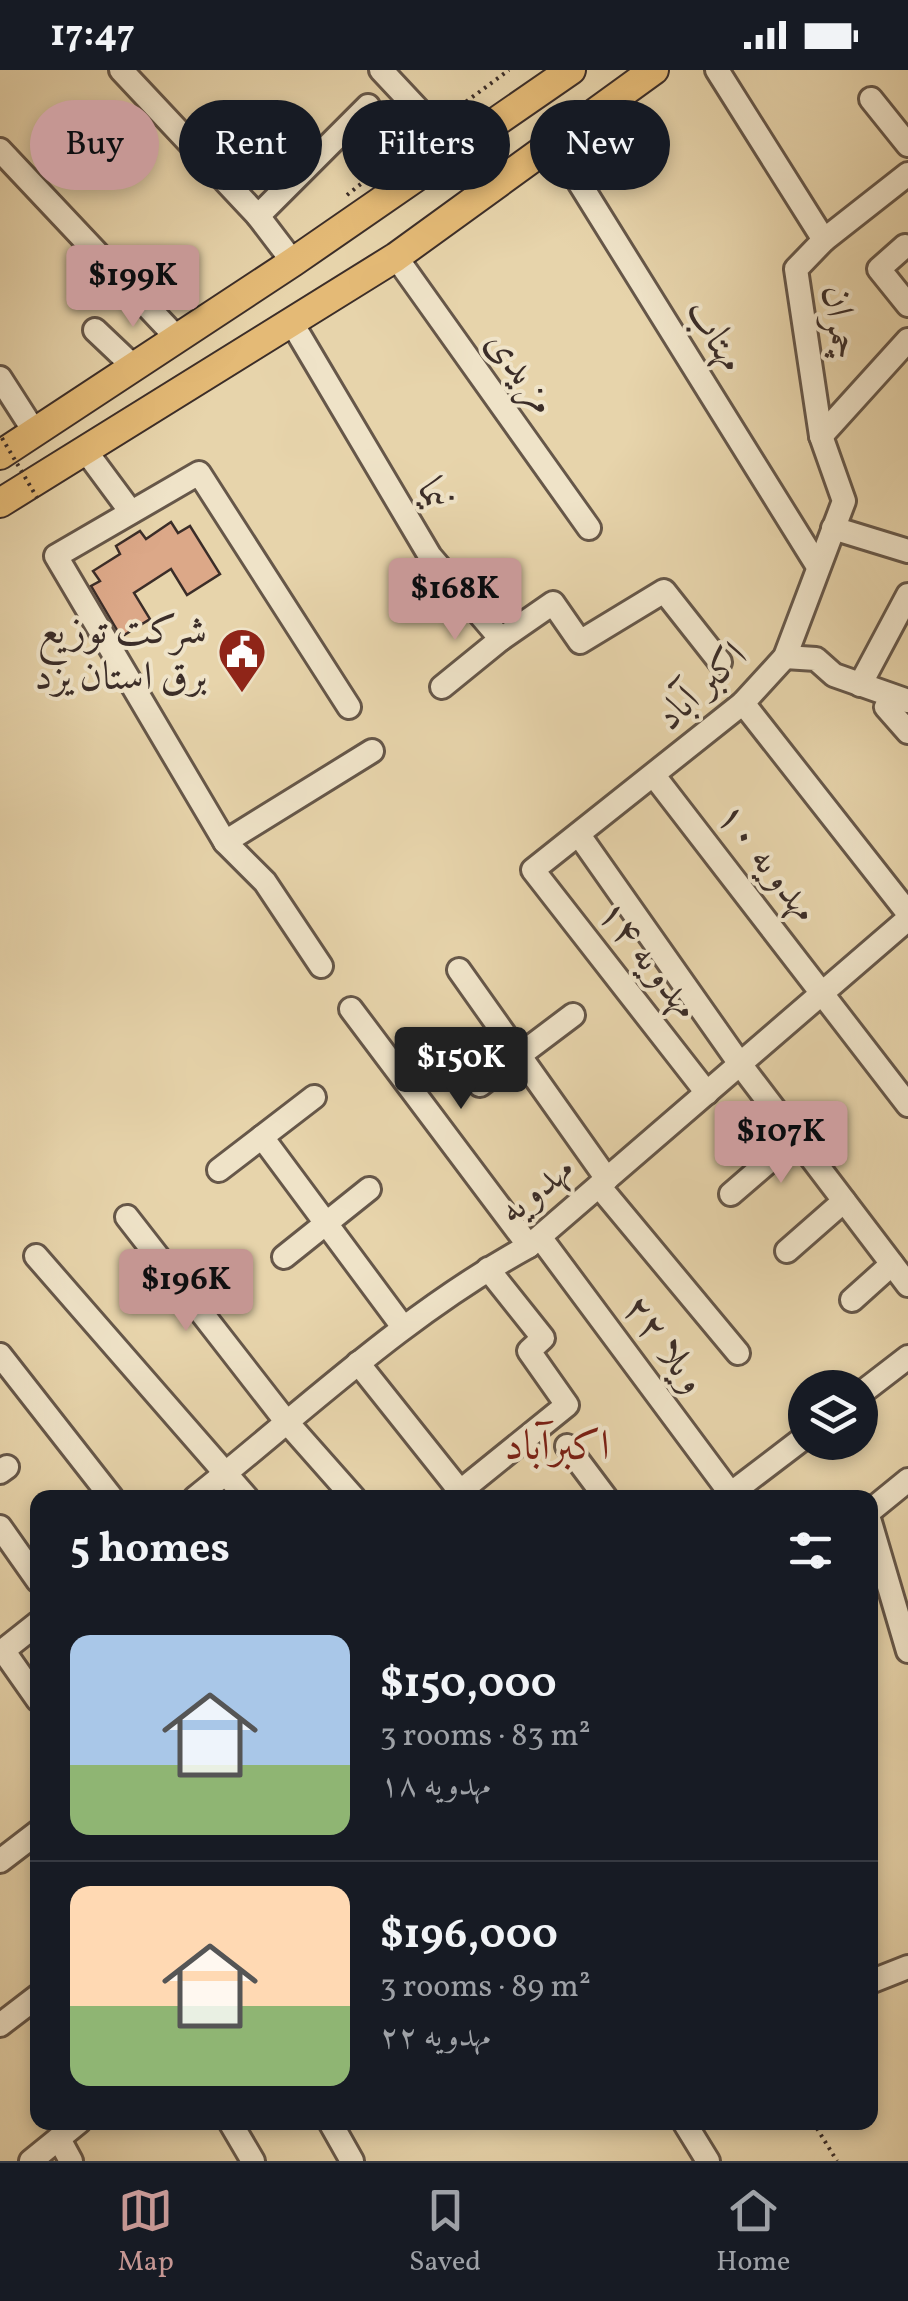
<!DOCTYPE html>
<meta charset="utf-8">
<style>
body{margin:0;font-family:Vollkorn,Amiri,serif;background:#242831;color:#f1f3f6;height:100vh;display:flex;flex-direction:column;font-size:38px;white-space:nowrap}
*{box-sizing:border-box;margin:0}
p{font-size:32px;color:#9ea1a6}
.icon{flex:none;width:55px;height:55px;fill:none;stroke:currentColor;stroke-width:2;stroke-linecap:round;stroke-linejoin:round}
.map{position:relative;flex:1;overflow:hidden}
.sheet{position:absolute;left:30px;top:1420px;width:848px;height:640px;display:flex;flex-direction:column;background:#171b24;border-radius:20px;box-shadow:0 5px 15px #0003}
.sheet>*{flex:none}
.top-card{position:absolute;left:30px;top:30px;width:850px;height:90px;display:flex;gap:20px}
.tools{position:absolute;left:788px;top:1300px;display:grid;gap:20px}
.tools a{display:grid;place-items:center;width:90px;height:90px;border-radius:50%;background:#171b24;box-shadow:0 5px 15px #0003;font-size:50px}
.price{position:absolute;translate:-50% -85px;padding:0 22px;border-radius:10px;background:#c59692;color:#111;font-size:32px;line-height:65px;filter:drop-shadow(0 2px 5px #0008)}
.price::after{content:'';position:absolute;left:50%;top:60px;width:30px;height:22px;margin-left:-15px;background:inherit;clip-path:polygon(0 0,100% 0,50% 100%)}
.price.on{background:#222;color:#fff}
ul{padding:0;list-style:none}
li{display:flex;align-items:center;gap:30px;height:250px;padding:0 40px}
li+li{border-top:2px solid #363941}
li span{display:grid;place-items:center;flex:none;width:280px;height:200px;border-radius:20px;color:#555}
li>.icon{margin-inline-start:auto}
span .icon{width:120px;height:120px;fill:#fffc;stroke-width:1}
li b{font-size:42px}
h2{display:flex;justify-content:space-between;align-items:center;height:120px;padding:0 40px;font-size:42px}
.tag{padding:0 35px;border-radius:45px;background:#171b24;box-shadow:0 5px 15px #0003;font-size:35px;line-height:90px}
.tag.on{background:#c59692;color:#111}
.status{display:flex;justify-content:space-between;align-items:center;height:70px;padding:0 50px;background:#171b24;direction:ltr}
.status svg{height:28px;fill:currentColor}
.tab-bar{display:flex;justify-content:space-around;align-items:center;height:140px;border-top:2px solid #363941;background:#171b24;font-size:28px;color:#9ea1a6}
.tab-bar a{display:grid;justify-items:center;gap:5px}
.tab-bar .on{color:#c59692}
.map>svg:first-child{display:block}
.building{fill:#dca888;stroke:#3b2d28;stroke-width:2.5}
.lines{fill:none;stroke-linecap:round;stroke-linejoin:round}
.minor-casing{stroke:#665749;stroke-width:28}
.major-casing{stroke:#3b2d28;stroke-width:32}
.path{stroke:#3b2d28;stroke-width:4;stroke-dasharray:2.5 5;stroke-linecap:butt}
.minor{stroke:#efe3c8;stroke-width:22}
.major{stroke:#e4ba76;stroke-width:28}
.path-bridge{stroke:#3b2d28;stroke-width:4;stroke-dasharray:2.5 5;stroke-linecap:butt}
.labels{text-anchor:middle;stroke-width:8;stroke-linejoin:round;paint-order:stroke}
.street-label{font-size:40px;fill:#3b2d28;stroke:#efe3c8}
.poi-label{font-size:40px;fill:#3b2d28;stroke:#efe3c8;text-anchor:end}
.neighbourhood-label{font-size:42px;fill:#7a1f14;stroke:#efe3c8}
</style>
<div class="status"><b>17:47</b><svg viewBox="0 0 49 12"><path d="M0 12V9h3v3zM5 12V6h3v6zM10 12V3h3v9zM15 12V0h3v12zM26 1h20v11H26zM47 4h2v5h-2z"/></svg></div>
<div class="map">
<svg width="908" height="2091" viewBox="0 0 908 2091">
<rect width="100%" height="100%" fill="#e7d4ab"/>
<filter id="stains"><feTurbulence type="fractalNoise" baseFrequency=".002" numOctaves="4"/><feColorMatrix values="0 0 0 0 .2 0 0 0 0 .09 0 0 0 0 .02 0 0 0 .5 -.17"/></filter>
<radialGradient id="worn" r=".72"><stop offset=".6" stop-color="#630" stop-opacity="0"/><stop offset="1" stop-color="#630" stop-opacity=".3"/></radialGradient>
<polygon class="building" points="171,452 178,463 190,456 220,504 187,525 171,499 134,523 150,549 121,567 91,516 100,511 93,501 120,484 116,476 140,461 146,469"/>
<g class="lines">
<g class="minor-casing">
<g id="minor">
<polyline points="121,0 258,146 293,192"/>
<polyline points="381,0 457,81"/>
<polyline points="871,29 908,75"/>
<polyline points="554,72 817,495"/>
<polyline points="0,80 178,269"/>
<polyline points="258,146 368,36"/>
<polyline points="824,170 908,104"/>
<polyline points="905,176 879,199 908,235"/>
<polyline points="396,187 589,458"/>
<polyline points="292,253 430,486 501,569 553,533 580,572 664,521 720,592"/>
<polyline points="95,260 134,297"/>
<polyline points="0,308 34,361"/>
<polyline points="821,366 908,270"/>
<polyline points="85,380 131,442"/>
<polyline points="833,458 908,481"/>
<polyline points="785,587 816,589 834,605 908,631"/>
<polyline points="860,615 908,525"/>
<polyline points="442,617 501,569"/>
<polyline points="892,626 886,637 908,662"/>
<polyline points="743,633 908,843"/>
<polyline points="655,707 908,1035"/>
<polyline points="579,765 740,994 908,1215"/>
<polyline points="225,772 372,681"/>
<polyline points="321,896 265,812 225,772 56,486 199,403 349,637"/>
<polyline points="459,900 607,1109"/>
<polyline points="351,939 529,1176"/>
<polyline points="480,1015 573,945"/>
<polyline points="707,1023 533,800 743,633 785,587 844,431 821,366 796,199 824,170 717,0"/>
<polyline points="262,1067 403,1257"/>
<polyline points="219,1100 314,1027"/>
<polyline points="599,1116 738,1283"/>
<polyline points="731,1124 796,1068"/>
<polyline points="127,1147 285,1350 354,1428"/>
<polyline points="540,1167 734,1428"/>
<polyline points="787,1181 844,1131"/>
<polyline points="36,1186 247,1428"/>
<polyline points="284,1187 369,1119"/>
<polyline points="852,1230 892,1194"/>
<polyline points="0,1285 112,1428"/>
<polyline points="358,1293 460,1421"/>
<polyline points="860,1324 908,1287"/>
<polyline points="567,1376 606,1428"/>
<polyline points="0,1402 7,1397"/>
<path d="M195,1428C305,1340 405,1244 529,1176L908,849"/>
<polyline points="452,1428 567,1335 529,1281 543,1268 488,1199"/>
<polyline points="725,1428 805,1367"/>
<polyline points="870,1441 908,1410"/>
<polyline points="870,1452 908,1581"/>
<polyline points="0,1457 38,1511"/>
<polyline points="3,1580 38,1630"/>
<polyline points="0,1583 38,1553"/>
<polyline points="0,1791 38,1762"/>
<polyline points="870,1912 908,1897"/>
<polyline points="0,1955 38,1926"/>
<polyline points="230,2052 253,2091"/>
<polyline points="330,2052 352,2091"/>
<polyline points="684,2052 708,2091"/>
<polyline points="59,2069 71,2091"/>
<polyline points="31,2091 79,2052"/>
</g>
</g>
<g class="major-casing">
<g id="major">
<polyline points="0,385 293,192 571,0"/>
<polyline points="0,433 396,187 654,0"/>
</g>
</g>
<g class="path">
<polyline points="448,45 509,0"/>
<polyline points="347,125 417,69"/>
<polyline points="813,2052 837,2091"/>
</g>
<use href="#minor" class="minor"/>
<use href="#major" class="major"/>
<polyline class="path-bridge" points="2,368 39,431"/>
</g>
<defs>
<g id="civic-pin" transform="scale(2.5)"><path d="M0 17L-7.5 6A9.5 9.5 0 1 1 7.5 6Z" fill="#8f2418" stroke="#efe3c8"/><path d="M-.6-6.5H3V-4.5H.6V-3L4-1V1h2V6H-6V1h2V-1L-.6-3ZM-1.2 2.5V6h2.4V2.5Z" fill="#fff"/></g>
</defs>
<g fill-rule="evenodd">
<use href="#civic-pin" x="242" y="582"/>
</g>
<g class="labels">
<g class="street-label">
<text transform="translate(842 252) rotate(82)" y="14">چمران</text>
<text transform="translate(717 264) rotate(58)" y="14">مهتاب</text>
<text transform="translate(523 301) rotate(55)" y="14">مزیدی</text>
<text transform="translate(436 423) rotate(59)" y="14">نیما</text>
<text transform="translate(700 615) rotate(-43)" y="14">اکبر آباد</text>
<text transform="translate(769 791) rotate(52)" y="14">مهدویه ۱۰</text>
<text transform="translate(650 888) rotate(52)" y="14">مهدویه ۱۴</text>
<text transform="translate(535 1118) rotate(-39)" y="14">مهدویه</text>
<text transform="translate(666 1273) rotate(53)" y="14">ویلا ۲۲</text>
</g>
<g class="poi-label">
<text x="207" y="573">شرکت توزیع<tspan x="207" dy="46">برق استان یزد</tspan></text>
</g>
<g class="neighbourhood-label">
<text x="557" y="1389">اکبرآباد</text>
</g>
</g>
<rect width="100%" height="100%" filter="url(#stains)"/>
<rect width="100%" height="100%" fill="url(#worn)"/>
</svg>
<div class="tools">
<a><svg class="icon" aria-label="layers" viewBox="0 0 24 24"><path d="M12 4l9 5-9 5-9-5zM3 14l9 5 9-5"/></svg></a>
</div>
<b class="price" style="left:133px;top:260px">$199K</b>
<b class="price" style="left:455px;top:573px">$168K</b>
<b class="price on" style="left:461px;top:1042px">$150K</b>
<b class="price" style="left:781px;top:1116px">$107K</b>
<b class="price" style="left:186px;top:1264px">$196K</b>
<div class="top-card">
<a class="tag on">Buy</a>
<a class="tag">Rent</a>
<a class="tag">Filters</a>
<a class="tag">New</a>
</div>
<section class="sheet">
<h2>5 homes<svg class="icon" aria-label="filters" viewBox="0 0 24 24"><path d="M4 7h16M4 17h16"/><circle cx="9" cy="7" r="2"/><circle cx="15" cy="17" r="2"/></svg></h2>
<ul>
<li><span style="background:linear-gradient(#a9c7e8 65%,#8fb573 0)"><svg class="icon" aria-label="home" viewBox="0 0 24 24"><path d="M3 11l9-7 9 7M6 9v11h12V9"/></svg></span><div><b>$150,000</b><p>3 rooms · 83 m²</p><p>مهدویه ۱۸</p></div></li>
<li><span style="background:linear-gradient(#ffd9b3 60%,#8fb573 0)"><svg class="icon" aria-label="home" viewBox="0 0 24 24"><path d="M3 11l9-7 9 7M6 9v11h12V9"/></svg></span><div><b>$196,000</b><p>3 rooms · 89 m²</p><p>مهدویه ۲۲</p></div></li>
</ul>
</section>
</div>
<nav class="tab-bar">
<a class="on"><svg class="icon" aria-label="map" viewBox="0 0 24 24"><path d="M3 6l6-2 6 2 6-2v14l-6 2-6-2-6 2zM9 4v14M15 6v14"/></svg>Map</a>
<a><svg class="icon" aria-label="saved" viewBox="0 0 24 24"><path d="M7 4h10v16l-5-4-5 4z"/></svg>Saved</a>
<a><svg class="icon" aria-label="home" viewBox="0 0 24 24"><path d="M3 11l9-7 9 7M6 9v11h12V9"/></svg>Home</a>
</nav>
